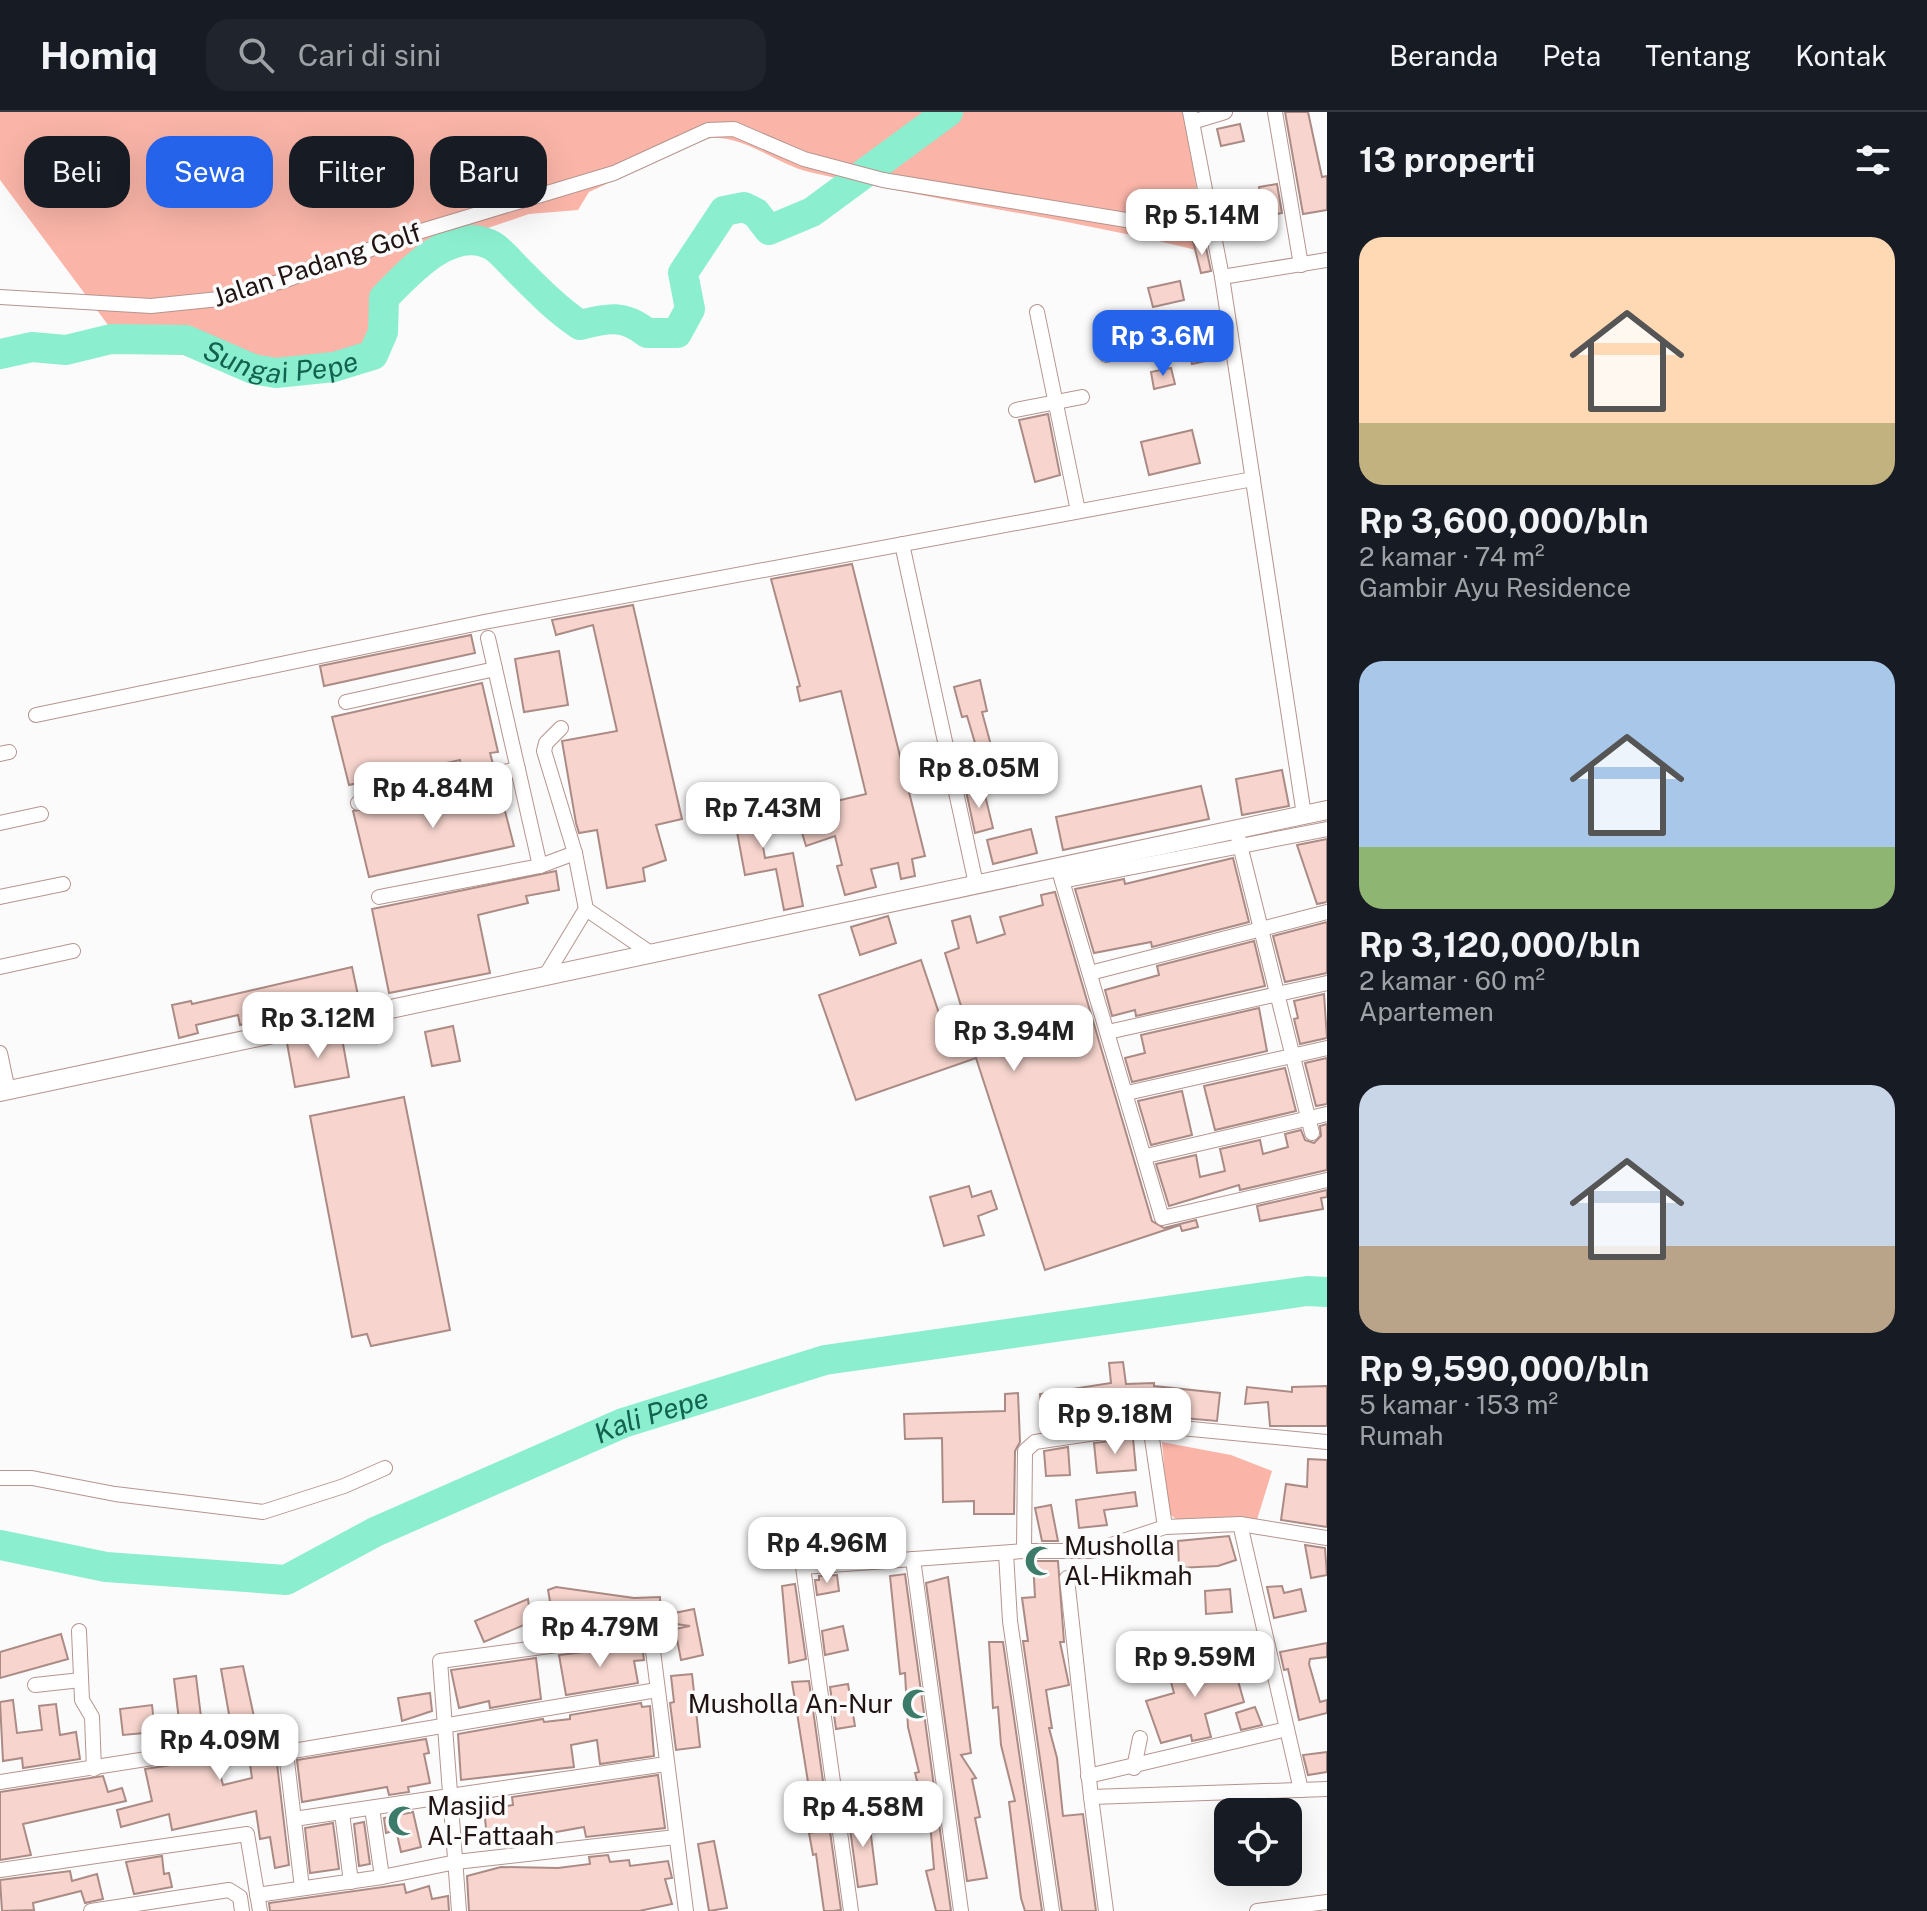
<!DOCTYPE html>
<html lang="id">
<meta charset="utf-8">
<style>
body{margin:0;font-family:"Public Sans",sans-serif;background:#20242c;color:#f1f3f6;height:100vh;display:flex;flex-direction:column;font-size:30px;white-space:nowrap}
*{box-sizing:border-box;margin:0}
p{font-size:26px;color:#9ea1a6}
.icon{flex:none;width:44px;height:44px;fill:none;stroke:currentColor;stroke-width:2;stroke-linecap:round;stroke-linejoin:round}
.map{position:relative;flex:1;overflow:hidden}
.side{display:flex;flex-direction:column;background:#171b24;width:600px}
.side>*{flex:none}
.hud{position:absolute;left:24px;top:24px;width:760px;height:72px;display:flex;gap:16px}
.controls{position:absolute;left:1214px;top:1686px;display:grid;gap:16px}
.controls a{display:grid;place-items:center;width:88px;height:88px;border-radius:16px;background:#171b24;box-shadow:0 8px 32px #0002;font-size:40px}
.price{position:absolute;translate:-50% -68px;padding:0 18px;border-radius:16px;background:#fff;color:#222;font-size:26px;line-height:52px;filter:drop-shadow(0 2px 4px #0008)}
.price::after{content:'';position:absolute;left:50%;top:48px;width:24px;height:18px;margin-left:-12px;background:inherit;clip-path:polygon(0 0,100% 0,50% 100%)}
.price.on{background:#2563eb;color:#fff}
ul{padding:0;list-style:none}
li{display:grid;align-content:center;gap:16px;height:424px;padding:0 32px}
li span{display:grid;place-items:center;height:248px;border-radius:24px;color:#555}
li>.icon{margin-inline-start:auto}
span .icon{width:144px;height:144px;fill:#fffc;stroke-width:1}
li b{font-size:34px}
h2{display:flex;justify-content:space-between;align-items:center;height:96px;padding:0 32px;font-size:34px}
.pill{padding:0 28px;border-radius:24px;background:#171b24;box-shadow:0 8px 32px #0002;font-size:28px;line-height:72px}
.pill.on{background:#2563eb;color:#fff}
header{display:flex;align-items:center;gap:48px;box-sizing:border-box;height:112px;padding:0 40px;background:#171b24;border-bottom:2px solid #363941}
header strong{font-size:38px}
nav{display:flex;gap:44px;margin-inline-start:auto;font-size:28px}
.search{width:560px;height:72px;background:#20242c;display:flex;align-items:center;gap:20px;box-sizing:border-box;padding:0 28px;border-radius:24px;color:#9ea1a6;font-size:30px}
main{display:flex;flex:1;min-height:0}
.map>svg:first-child{display:block}
.green{fill:#fab5a8}
.lines{fill:none;stroke-linecap:round;stroke-linejoin:round}
.river{stroke:#8aeecf;stroke-width:30}
.building{fill:#f7d5ce;stroke:#ab8b85;stroke-width:2}
.street-casing{stroke:#b5958f;stroke-width:16}
.secondary-casing{stroke:#b5958f;stroke-width:20}
.street{stroke:#fff;stroke-width:14}
.secondary{stroke:#fff;stroke-width:18}
.labels{text-anchor:middle;stroke-width:7;stroke-linejoin:round;paint-order:stroke}
.street-label{font-size:26px;fill:#201412;stroke:#fbfbfb}
.poi-label{font-size:26px;fill:#201412;stroke:#fbfbfb;text-anchor:start}
.water-label{font-size:28px;font-style:italic;fill:#11624e;stroke:#fbfbfb}
</style>
<header>
<strong>Homiq</strong>
<div class="search"><svg class="icon" aria-label="search" viewBox="0 0 24 24"><circle cx="10" cy="10" r="6"/><path d="M15 15l6 6"/></svg>Cari di sini</div>
<nav><a>Beranda</a><a>Peta</a><a>Tentang</a><a>Kontak</a></nav>
</header>
<main>
<div class="map">
<svg width="1327" height="1799" viewBox="0 0 1327 1799">
<rect width="100%" height="100%" fill="#fbfbfb"/>
<g class="green">
<path d="M0,0H1187L1204,140C1073,107 940,90 809,60C776,52 746,24 712,26C691,28 615,69 589,80L578,98L529,102L429,136L424,165L402,169L390,185L382,230L343,246L307,243L282,249L155,241L152,219L114,221L0,68Z"/>
<polygon points="1162,1330 1231,1343 1272,1359 1256,1411 1181,1411 1168,1401"/>
</g>
<g class="lines">
<g class="river">
<path id="s1" d="M0,242L32,235L66,238L111,227L186,228L253,257L276,261L334,255L373,243L383,220L384,186C409,160 453,111 493,134C501,139 509,149 516,156C536,176 556,197 580,213C607,206 624,202 647,221H677L690,197L683,161L724,99L744,95L756,101L769,118L812,100L948,0"/>
<path id="s2" d="M0,1433L106,1455L286,1468L375,1420L623,1311L825,1248L1307,1179L1327,1180"/>
</g>
</g>
<g class="building">
<polygon points="1285,0 1308,0 1322,65 1327,64 1327,98 1303,102"/>
<polygon points="1240,12 1244,29 1221,34 1217,17"/>
<polygon points="1277,72 1282,101 1257,106 1258,112 1233,117 1229,98 1262,92 1259,75"/>
<polygon points="1193,129 1205,131 1211,159 1201,161"/>
<polygon points="1180,169 1184,188 1153,195 1148,176"/>
<polygon points="1222,231 1224,245 1192,252 1189,238"/>
<polygon points="1171,256 1175,272 1154,277 1151,260"/>
<polygon points="1048,302 1060,363 1035,370 1019,308"/>
<polygon points="1192,318 1200,351 1149,363 1141,330"/>
<polygon points="852,452 925,744 912,747 915,764 901,767 898,751 871,757 876,775 845,783 837,754 842,753 835,724 806,734 797,704 829,694 828,691 866,682 841,579 800,589 797,575 800,574 771,467"/>
<polygon points="633,493 682,707 656,713 666,748 643,756 645,769 607,776 597,718 579,721 576,711 562,629 617,619 593,513 556,523 552,508"/>
<polygon points="471,523 475,541 324,574 320,554"/>
<polygon points="559,539 568,593 524,600 515,547"/>
<polygon points="980,568 987,599 982,600 992,637 978,641 967,604 962,605 954,575"/>
<polygon points="482,571 498,640 490,641 493,652 462,659 460,648 349,673 332,605"/>
<polygon points="1282,658 1289,694 1242,703 1236,667"/>
<polygon points="498,672 514,734 369,765 353,699"/>
<polygon points="1201,674 1209,707 1063,738 1056,705"/>
<polygon points="983,675 993,716 975,721 966,679"/>
<polygon points="753,678 765,746 793,741 803,794 784,798 776,757 745,763 730,682"/>
<polygon points="1031,717 1037,741 993,752 987,728"/>
<polygon points="1327,727 1327,790 1317,792 1297,733"/>
<polygon points="1233,746 1249,810 1152,835 1151,830 1094,841 1075,777 1124,767 1125,772"/>
<polygon points="556,759 559,778 526,784 528,791 478,803 490,861 389,881 372,797"/>
<polygon points="1055,780 1152,1109 1164,1116 1196,1108 1198,1115 1182,1119 1180,1113 1045,1158 976,946 856,988 819,883 921,848 950,934 971,927 945,841 959,836 952,809 970,804 977,831 1005,822 1000,805 1043,793 1041,783"/>
<polygon points="888,804 896,831 860,843 851,815"/>
<polygon points="1327,810 1327,861 1285,870 1273,824"/>
<polygon points="1254,829 1265,874 1136,904 1135,898 1112,904 1105,878 1159,863 1157,854"/>
<polygon points="352,855 359,888 240,913 238,903 196,913 198,921 179,926 172,893 191,889 192,892"/>
<polygon points="1324,882 1327,926 1300,932 1294,907 1298,906 1294,889"/>
<polygon points="1259,896 1267,939 1132,970 1125,946 1145,941 1141,923"/>
<polygon points="453,914 460,949 432,954 425,920"/>
<polygon points="341,921 349,965 295,975 287,931"/>
<polygon points="1327,946 1327,992 1316,994 1305,951"/>
<polygon points="1285,956 1296,999 1215,1018 1204,974"/>
<polygon points="1182,979 1192,1023 1151,1033 1138,989"/>
<polygon points="404,985 450,1218 371,1234 367,1222 352,1225 310,1004"/>
<polygon points="1327,1012 1327,1058 1240,1078 1239,1073 1169,1094 1156,1052 1196,1043 1200,1065 1225,1059 1220,1037 1260,1028 1263,1042 1288,1035 1285,1022 1301,1018 1305,1028 1314,1031 1321,1024 1320,1014"/>
<polygon points="969,1074 972,1085 991,1079 997,1097 978,1104 984,1123 944,1134 930,1085"/>
<polygon points="1327,1078 1327,1085 1321,1086 1323,1097 1260,1109 1257,1094"/>
<polygon points="1123,1250 1126,1272 1154,1271 1154,1274 1220,1281 1217,1309 1171,1305 1171,1297 1131,1298 1132,1306 1043,1319 1040,1282 1111,1271 1109,1251"/>
<polygon points="1327,1274 1327,1314 1270,1314 1268,1290 1245,1292 1247,1275 1292,1280 1292,1275"/>
<polygon points="1018,1281 1020,1330 1015,1339 1014,1402 974,1402 974,1389 943,1390 942,1326 905,1327 904,1302 1005,1299 1005,1282"/>
<polygon points="1133,1326 1136,1358 1097,1361 1094,1331"/>
<polygon points="1068,1335 1070,1363 1046,1364 1044,1339"/>
<polygon points="1308,1347 1327,1348 1327,1415 1281,1408 1286,1372 1307,1375"/>
<polygon points="1135,1380 1137,1394 1104,1398 1107,1413 1079,1416 1076,1388"/>
<polygon points="1051,1393 1058,1429 1042,1429 1035,1396"/>
<polygon points="1229,1424 1236,1448 1218,1454 1179,1456 1178,1429"/>
<polygon points="1305,1433 1325,1436 1327,1463 1311,1466"/>
<polygon points="1033,1449 1058,1449 1064,1530 1060,1530 1069,1573 1046,1578 1052,1616 1049,1616 1057,1646 1063,1704 1083,1702 1096,1799 1062,1799 1023,1529 1028,1529 1022,1486 1035,1485"/>
<polygon points="905,1462 951,1799 936,1799 926,1759 934,1757 931,1722 915,1661 919,1660 908,1615 905,1561 900,1562 890,1464"/>
<polygon points="837,1463 839,1479 817,1483 815,1468 819,1468 819,1464"/>
<polygon points="948,1465 971,1641 961,1643 976,1666 972,1667 980,1705 975,1706 987,1766 967,1769 926,1471"/>
<polygon points="795,1472 806,1547 789,1551 782,1474"/>
<polygon points="1282,1474 1284,1481 1301,1477 1306,1499 1274,1506 1267,1475"/>
<polygon points="556,1475 634,1486 660,1485 660,1504 694,1497 703,1543 681,1548 675,1517 690,1514 564,1496 552,1501 548,1478"/>
<polygon points="1230,1477 1232,1500 1206,1502 1205,1479"/>
<polygon points="528,1487 531,1510 484,1530 475,1509"/>
<polygon points="843,1514 848,1538 825,1543 822,1519"/>
<polygon points="61,1522 68,1547 0,1566 0,1540"/>
<polygon points="989,1530 1003,1530 1042,1799 1025,1799 1021,1786 1009,1690 1015,1689 1001,1633 998,1595 993,1596"/>
<polygon points="1327,1531 1327,1545 1310,1547 1309,1552 1320,1590 1327,1588 1327,1601 1299,1608 1288,1557 1284,1558 1280,1540"/>
<polygon points="642,1533 644,1548 634,1549 638,1571 566,1583 559,1543"/>
<polygon points="1231,1544 1244,1590 1205,1602 1211,1625 1192,1629 1191,1623 1161,1631 1146,1589 1174,1581 1168,1559"/>
<polygon points="536,1546 541,1587 490,1596 489,1589 459,1596 451,1558"/>
<polygon points="243,1554 261,1637 275,1635 289,1753 275,1756 270,1725 260,1727 256,1699 172,1718 169,1702 121,1715 117,1698 152,1689 145,1657 216,1646 223,1673 252,1666 246,1624 233,1625 221,1557"/>
<polygon points="692,1562 700,1635 676,1638 670,1591 674,1590 671,1564"/>
<polygon points="196,1564 201,1605 179,1608 174,1567"/>
<polygon points="809,1569 841,1798 833,1799 824,1799 816,1742 813,1743 809,1721 816,1720 792,1570"/>
<polygon points="848,1572 855,1614 836,1617 830,1575"/>
<polygon points="430,1581 432,1599 402,1609 398,1586"/>
<polygon points="13,1588 17,1621 42,1618 39,1594 56,1592 60,1623 76,1620 80,1647 23,1656 22,1646 3,1649 0,1590"/>
<polygon points="641,1591 642,1595 650,1594 654,1644 600,1652 597,1628 571,1633 574,1655 461,1668 458,1622 543,1607 544,1610 570,1607 570,1603"/>
<polygon points="152,1593 155,1620 123,1623 120,1597"/>
<polygon points="1255,1595 1262,1613 1241,1618 1236,1601"/>
<polygon points="426,1627 429,1641 424,1642 430,1671 408,1675 409,1680 389,1683 387,1675 302,1690 297,1648"/>
<polygon points="1327,1640 1327,1660 1308,1663 1303,1643"/>
<polygon points="658,1663 665,1716 586,1725 584,1715 496,1731 495,1722 487,1725 484,1698 513,1693 512,1685"/>
<polygon points="103,1664 108,1680 122,1676 126,1689 23,1712 31,1743 0,1748 0,1680"/>
<polygon points="868,1699 877,1772 858,1775 848,1702"/>
<polygon points="413,1700 421,1735 401,1740 396,1718 386,1721 384,1706"/>
<polygon points="364,1710 370,1752 359,1754 354,1712"/>
<polygon points="333,1711 339,1757 310,1761 305,1716"/>
<polygon points="714,1729 727,1796 709,1799 698,1732"/>
<polygon points="608,1743 610,1750 629,1748 630,1754 668,1749 672,1766 665,1767 672,1792 639,1799 469,1799 467,1764 501,1755 558,1756 590,1752 589,1745"/>
<polygon points="162,1744 164,1762 169,1761 172,1775 134,1782 126,1750"/>
<polygon points="70,1759 72,1769 97,1762 103,1787 85,1791 81,1779 33,1791 34,1798 2,1799 0,1768"/>
<polygon points="404,1772 406,1781 429,1774 432,1787 448,1784 449,1799 270,1799 269,1791"/>
</g>
<g class="lines">
<g class="street-casing">
<g id="street">
<polyline points="1190,0 1222,165 1304,703"/>
<polyline points="1275,0 1301,153"/>
<polyline points="1192,10 1225,0"/>
<polyline points="1222,165 1327,148"/>
<polyline points="0,185 151,194 219,187 286,168 418,120 614,61 708,18 734,17 804,47 883,68 1211,122"/>
<polyline points="1037,200 1078,399"/>
<polyline points="1106,243 1229,220"/>
<polyline points="1016,298 1082,285"/>
<polyline points="902,432 976,772"/>
<polyline points="488,526 540,754"/>
<polyline points="346,590 495,557"/>
<polyline points="36,603 484,510 1253,367"/>
<polyline points="561,616 546,631 544,639 575,741 586,797 649,840"/>
<polyline points="0,642 9,640"/>
<polyline points="358,691 518,657"/>
<polyline points="0,711 41,702"/>
<polyline points="1236,717 1312,1021"/>
<polyline points="1060,762 1162,1106 1327,1068"/>
<polyline points="1062,769 1327,717"/>
<polyline points="0,785 63,772"/>
<polyline points="379,785 540,754 575,741"/>
<polyline points="0,855 73,839"/>
<polyline points="1090,861 1327,800"/>
<polyline points="546,863 586,797"/>
<polyline points="1108,920 1327,871"/>
<polyline points="0,941 8,979"/>
<polyline points="1127,981 1327,936"/>
<polyline points="1146,1044 1327,1002"/>
<polyline points="1150,1313 1165,1415"/>
<polyline points="0,1366 32,1366 115,1382 263,1400 344,1374 385,1356"/>
<polyline points="1240,1412 1301,1678"/>
<polyline points="1024,1439 1025,1339 1035,1330 1150,1313 1327,1330"/>
<polyline points="1006,1441 1010,1509 1052,1799"/>
<polyline points="913,1447 961,1799"/>
<polyline points="1067,1466 1091,1685"/>
<polyline points="79,1519 82,1588 92,1605 94,1657"/>
<polyline points="35,1573 81,1568"/>
<polyline points="285,1632 302,1776"/>
<polyline points="287,1640 657,1578"/>
<polyline points="1134,1656 1140,1626"/>
<polyline points="1088,1664 1287,1617"/>
<polyline points="0,1670 229,1634"/>
<polyline points="372,1696 382,1765"/>
<polyline points="342,1701 351,1770"/>
<polyline points="294,1707 666,1652"/>
<polyline points="0,1758 247,1722 260,1799"/>
<polyline points="257,1783 382,1765 456,1750 676,1725"/>
<polyline points="91,1799 229,1778 240,1785 242,1799"/>
<polyline points="459,1799 440,1549 639,1522 648,1524 652,1531 686,1799"/>
<polyline points="851,1799 803,1455 1024,1439 1093,1439 1165,1415 1240,1412 1327,1426"/>
<polyline points="1106,1799 1091,1685 1327,1677"/>
<polyline points="1257,1799 1327,1790"/>
</g>
</g>
<g class="secondary-casing">
<polyline id="secondary" points="0,980 1327,698"/>
</g>
<use href="#street" class="street"/>
<use href="#secondary" class="secondary"/>
</g>
<defs>
<g id="mosque-bare" transform="scale(2.4)"><path d="M3.5-4.9A6 6 0 1 0 3.5 4.9A5 5 0 1 1 3.5-4.9Z" fill="#3c7b69" stroke="#fbfbfb" stroke-width="2.5" paint-order="stroke"/></g>
</defs>
<g fill-rule="evenodd">
<use href="#mosque-bare" x="1040" y="1449"/>
<use href="#mosque-bare" x="917" y="1592"/>
<use href="#mosque-bare" x="403" y="1709"/>
</g>
<g class="labels">
<g class="street-label">
<text transform="translate(317 153) rotate(-18)" y="9">Jalan Padang Golf</text>
</g>
<g class="poi-label">
<text x="1064" y="1443">Musholla<tspan x="1064" dy="30">Al-Hikmah</tspan></text>
<text x="893" y="1601" text-anchor="end">Musholla An-Nur</text>
<text x="427" y="1703">Masjid<tspan x="427" dy="30">Al-Fattaah</tspan></text>
</g>
<g class="water-label">
<text dy="10" stroke="none"><textPath href="#s1" startOffset="288">Sungai Pepe</textPath></text>
<text dy="10" stroke="none"><textPath href="#s2" startOffset="690">Kali Pepe</textPath></text>
</g>
</g>
</svg>
<div class="controls">
<a><svg class="icon" aria-label="locate" viewBox="0 0 24 24"><circle cx="12" cy="12" r="6"/><path d="M12 2v4M12 18v4M2 12h4M18 12h4"/></svg></a>
</div>
<b class="price" style="left:1202px;top:145px">Rp 5.14M</b>
<b class="price on" style="left:1163px;top:266px">Rp 3.6M</b>
<b class="price" style="left:979px;top:698px">Rp 8.05M</b>
<b class="price" style="left:433px;top:718px">Rp 4.84M</b>
<b class="price" style="left:763px;top:738px">Rp 7.43M</b>
<b class="price" style="left:318px;top:948px">Rp 3.12M</b>
<b class="price" style="left:1014px;top:961px">Rp 3.94M</b>
<b class="price" style="left:1115px;top:1344px">Rp 9.18M</b>
<b class="price" style="left:827px;top:1473px">Rp 4.96M</b>
<b class="price" style="left:600px;top:1557px">Rp 4.79M</b>
<b class="price" style="left:1195px;top:1587px">Rp 9.59M</b>
<b class="price" style="left:220px;top:1670px">Rp 4.09M</b>
<b class="price" style="left:863px;top:1737px">Rp 4.58M</b>
<div class="hud">
<a class="pill">Beli</a>
<a class="pill on">Sewa</a>
<a class="pill">Filter</a>
<a class="pill">Baru</a>
</div>
</div>
<section class="side">
<h2>13 properti<svg class="icon" aria-label="filters" viewBox="0 0 24 24"><path d="M4 7h16M4 17h16"/><circle cx="9" cy="7" r="2"/><circle cx="15" cy="17" r="2"/></svg></h2>
<ul>
<li><span style="background:linear-gradient(#ffd9b3 75%,#c2b280 0)"><svg class="icon" aria-label="home" viewBox="0 0 24 24"><path d="M3 11l9-7 9 7M6 9v11h12V9"/></svg></span><div><b>Rp 3,600,000/bln</b><p>2 kamar · 74 m²</p><p>Gambir Ayu Residence</p></div></li>
<li><span style="background:linear-gradient(#a9c7e8 75%,#8fb573 0)"><svg class="icon" aria-label="home" viewBox="0 0 24 24"><path d="M3 11l9-7 9 7M6 9v11h12V9"/></svg></span><div><b>Rp 3,120,000/bln</b><p>2 kamar · 60 m²</p><p>Apartemen</p></div></li>
<li><span style="background:linear-gradient(#c9d6e8 65%,#b9a48a 0)"><svg class="icon" aria-label="home" viewBox="0 0 24 24"><path d="M3 11l9-7 9 7M6 9v11h12V9"/></svg></span><div><b>Rp 9,590,000/bln</b><p>5 kamar · 153 m²</p><p>Rumah</p></div></li>
</ul>
</section>
</main>
